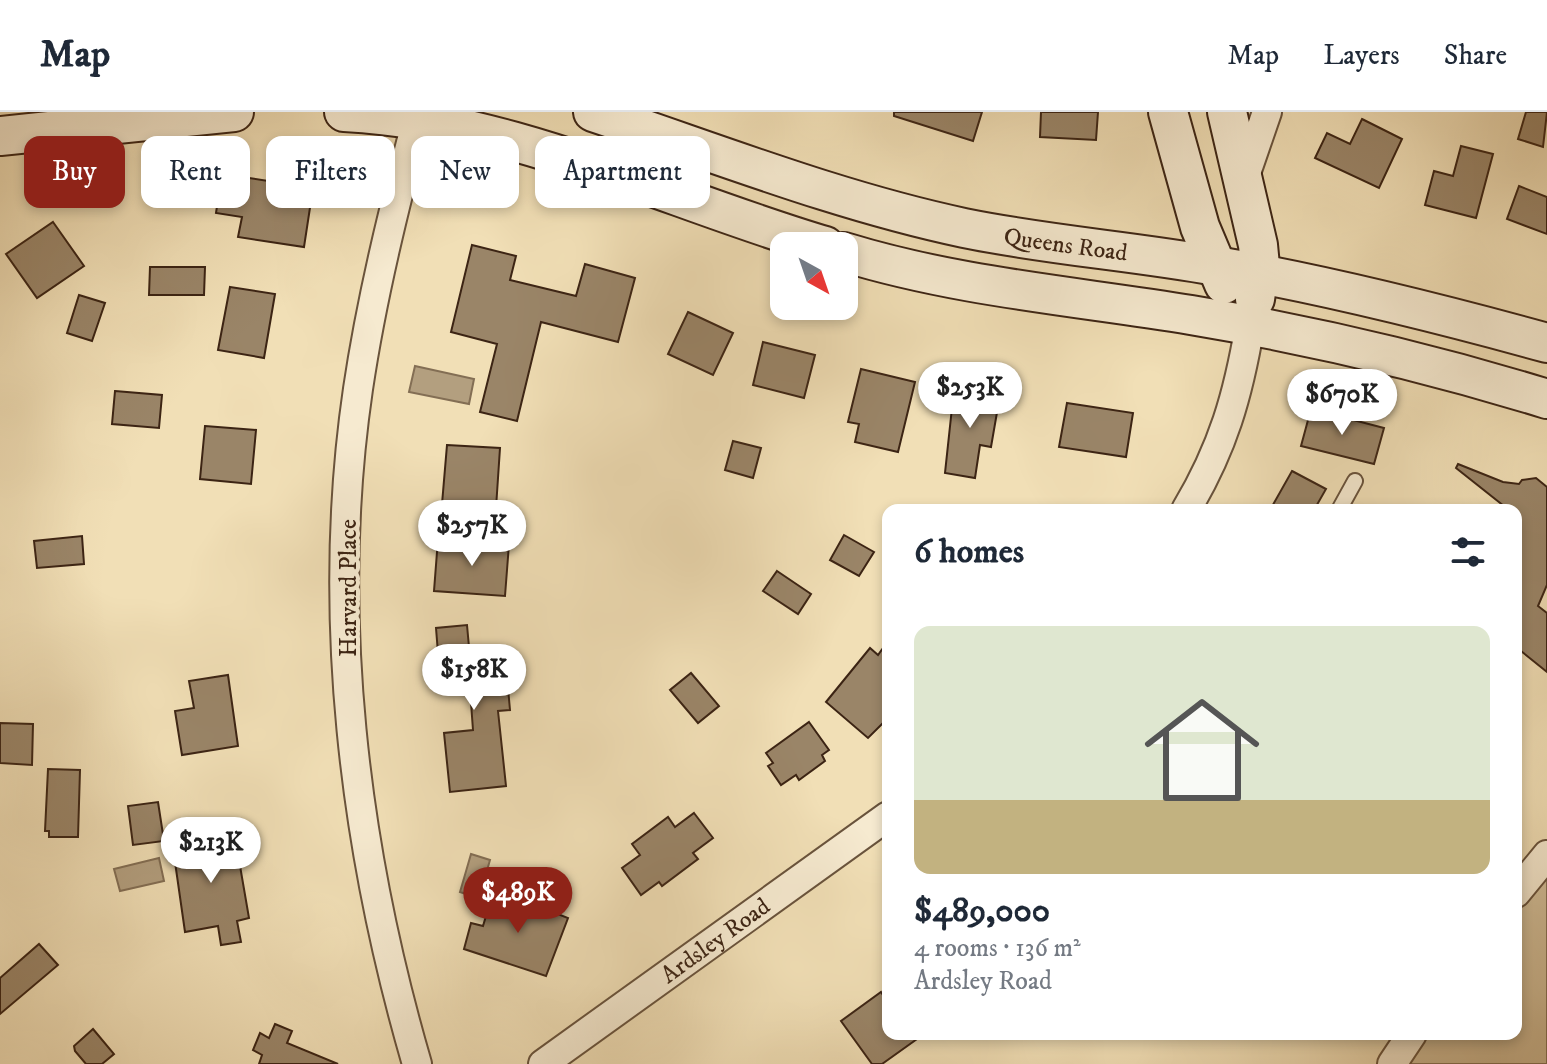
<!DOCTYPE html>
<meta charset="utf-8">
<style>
body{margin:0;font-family:"IM FELL DW Pica",serif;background:#f6f6f7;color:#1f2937;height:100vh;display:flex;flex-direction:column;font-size:30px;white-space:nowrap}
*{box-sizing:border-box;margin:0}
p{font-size:26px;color:#747a83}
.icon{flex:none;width:44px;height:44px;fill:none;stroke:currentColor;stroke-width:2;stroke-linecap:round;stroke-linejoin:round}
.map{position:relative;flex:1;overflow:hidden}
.side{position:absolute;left:882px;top:392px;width:640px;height:536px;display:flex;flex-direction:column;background:#fff;border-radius:16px;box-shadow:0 4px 12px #0003}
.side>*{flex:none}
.guide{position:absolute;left:24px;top:24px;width:738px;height:72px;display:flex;gap:16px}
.needle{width:52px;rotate:140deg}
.fabs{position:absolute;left:770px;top:120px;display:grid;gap:16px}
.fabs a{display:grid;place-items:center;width:88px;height:88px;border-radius:16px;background:#fff;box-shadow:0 4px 12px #0003;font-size:40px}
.price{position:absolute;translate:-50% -68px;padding:0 18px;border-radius:28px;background:#fff;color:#222;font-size:26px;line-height:52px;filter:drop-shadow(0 2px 4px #0008)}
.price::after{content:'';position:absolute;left:50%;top:48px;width:24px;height:18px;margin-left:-12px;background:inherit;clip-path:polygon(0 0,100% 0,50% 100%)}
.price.on{background:#8f2418;color:#fff}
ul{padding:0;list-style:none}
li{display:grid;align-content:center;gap:16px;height:424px;padding:0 32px}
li+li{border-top:2px solid #e0e1e3}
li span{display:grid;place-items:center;height:248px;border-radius:16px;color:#555}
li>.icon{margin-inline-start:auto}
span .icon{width:144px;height:144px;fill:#fffc;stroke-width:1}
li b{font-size:34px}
h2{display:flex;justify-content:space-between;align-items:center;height:96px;padding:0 32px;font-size:34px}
.pill{padding:0 28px;border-radius:16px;background:#fff;box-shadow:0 4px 12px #0003;font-size:28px;line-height:72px}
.pill.on{background:#8f2418;color:#fff}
header{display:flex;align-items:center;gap:48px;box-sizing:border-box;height:112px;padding:0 40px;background:#fff;border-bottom:2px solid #e0e1e3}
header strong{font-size:38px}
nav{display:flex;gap:44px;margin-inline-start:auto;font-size:28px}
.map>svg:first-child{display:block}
.green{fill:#d2bf9a;stroke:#877257;stroke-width:2}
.water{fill:#b39f7f;stroke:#836e54;stroke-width:2}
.building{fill:#9a8568;stroke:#3c2414;stroke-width:2}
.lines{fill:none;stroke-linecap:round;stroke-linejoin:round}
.lane-casing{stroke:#69533c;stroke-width:18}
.street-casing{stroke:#69533c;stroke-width:32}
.secondary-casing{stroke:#3c2414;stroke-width:42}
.lane{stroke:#f6ead0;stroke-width:14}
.street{stroke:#f6ead0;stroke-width:28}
.secondary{stroke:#f6ead0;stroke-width:38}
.labels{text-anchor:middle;stroke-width:8;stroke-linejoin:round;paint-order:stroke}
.street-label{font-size:24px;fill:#3c2414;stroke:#f6ead0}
</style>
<header>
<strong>Map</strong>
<nav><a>Map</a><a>Layers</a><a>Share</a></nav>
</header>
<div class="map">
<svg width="1547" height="952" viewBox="0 0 1547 952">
<rect width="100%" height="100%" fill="#f1dfb6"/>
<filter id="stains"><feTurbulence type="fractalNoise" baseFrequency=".0025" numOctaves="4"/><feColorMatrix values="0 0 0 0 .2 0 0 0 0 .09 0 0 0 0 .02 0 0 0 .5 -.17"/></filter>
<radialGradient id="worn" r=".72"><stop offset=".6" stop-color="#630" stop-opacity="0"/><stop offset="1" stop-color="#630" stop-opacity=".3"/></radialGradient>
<polygon class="green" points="1547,759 1547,952 1402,952 1422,922 1516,922 1516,794"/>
<g class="water">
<polygon points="415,254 474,267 469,292 409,280"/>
<polygon points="471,742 490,748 479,786 460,780"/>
<polygon points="159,746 164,769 120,779 114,757"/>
</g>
<g class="building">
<polygon points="894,0 982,0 973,29 894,4"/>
<polygon points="1041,0 1098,0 1096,28 1040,25"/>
<polygon points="1526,0 1547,0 1543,35 1518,27"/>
<polygon points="1362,7 1402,27 1379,76 1315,46 1327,21 1350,32"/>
<polygon points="1461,34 1493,42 1476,106 1425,93 1434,59 1453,64"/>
<polygon points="249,66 313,76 304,135 238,125 242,105 216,101 220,74 247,78"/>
<polygon points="1519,74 1547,85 1547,122 1507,107"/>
<polygon points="53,110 84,154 37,186 6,142"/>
<polygon points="472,133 516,144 510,168 576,184 585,152 635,166 618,230 541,210 517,309 480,300 497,232 451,220"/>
<polygon points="150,155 205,155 204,183 149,183"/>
<polygon points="230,175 275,182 264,246 218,238"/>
<polygon points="79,183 105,191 92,229 67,221"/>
<polygon points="688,200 733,221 713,263 668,242"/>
<polygon points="763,230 815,243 804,286 753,273"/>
<polygon points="861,257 915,270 898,340 855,330 859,312 848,310"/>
<polygon points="954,277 1000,283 991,335 980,333 975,366 945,361"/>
<polygon points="115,279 162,283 159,316 112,312"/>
<polygon points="1067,291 1133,301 1126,345 1059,335"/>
<polygon points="1311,297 1384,316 1374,352 1301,334"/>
<polygon points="205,314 256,318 251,372 200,367"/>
<polygon points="733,329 761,336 753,366 725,358"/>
<polygon points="447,333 500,336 496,396 442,392"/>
<polygon points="1458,352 1503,370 1519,372 1522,368 1536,366 1547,375 1547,473 1538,494 1547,501 1547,560 1516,535 1516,398 1509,398 1456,356"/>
<polygon points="1292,359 1326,377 1314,398 1270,398"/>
<polygon points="844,423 874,440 859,464 830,448"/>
<polygon points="82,424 84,452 37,456 34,429"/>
<polygon points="438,427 509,432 505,484 434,479"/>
<polygon points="777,459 811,482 798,502 763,479"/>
<polygon points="467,513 470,546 505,543 510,598 498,599 506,674 450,680 444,621 473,618 470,577 441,579 436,516"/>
<polygon points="888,529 888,606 868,626 826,590 870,536 878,543"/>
<polygon points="691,561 719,594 698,611 670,578"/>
<polygon points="228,563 238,634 182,643 175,599 194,596 189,569"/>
<polygon points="809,610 829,638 822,643 825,649 799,668 796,663 781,673 768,654 773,651 766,641"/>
<polygon points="0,611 33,612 32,653 0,651"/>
<polygon points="48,657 80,658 78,725 49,725 49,719 45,719"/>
<polygon points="158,690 164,729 133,733 128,694"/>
<polygon points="694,701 713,726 693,741 698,747 662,774 659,770 641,783 622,756 640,743 632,732 668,705 675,715"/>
<polygon points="234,719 249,806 237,809 241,830 221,833 218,814 185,820 172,729"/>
<polygon points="492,784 514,789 515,785 568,806 546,864 464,837 471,811 483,814"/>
<polygon points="39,832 58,853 0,902 0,866"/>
<polygon points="881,880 888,891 888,922 924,922 882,952 872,952 841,909"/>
<polygon points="275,912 292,919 287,931 338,952 259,952 262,943 253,938 260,921 269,926"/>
<polygon points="93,917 114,942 102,952 86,952 75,939 74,934"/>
</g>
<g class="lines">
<g class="lane-casing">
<polyline id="lane" points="1339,398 1355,369"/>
</g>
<g class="street-casing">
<g id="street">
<polyline points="1244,67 1267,0"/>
<path d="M1186,398C1223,336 1238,284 1250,213"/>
<polyline points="1516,781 1547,743"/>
<path d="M417,952C354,736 325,501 358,277C372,183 395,92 419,0"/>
<path id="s1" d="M543,952L888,704"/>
<polyline points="1392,952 1412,922"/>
</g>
</g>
<g class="secondary-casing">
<g id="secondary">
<path d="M344,0C511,8 666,87 825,134"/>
<path id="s2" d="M593,0C716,41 837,89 964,116C1047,133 1132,139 1216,154C1328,173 1438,201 1547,231"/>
<polyline points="1168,0 1200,115 1224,172"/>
<polyline points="1227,0 1258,133 1260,154 1255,187"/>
<polyline points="0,24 234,0"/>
<path d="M844,140C958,175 1075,184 1191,203C1311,223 1431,251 1547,287"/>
</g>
</g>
<use href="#lane" class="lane"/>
<use href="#street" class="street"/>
<use href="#secondary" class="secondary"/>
</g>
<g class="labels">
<g class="street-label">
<text dy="8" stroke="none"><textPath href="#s2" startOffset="492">Queens Road</textPath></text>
<text transform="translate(348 476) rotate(-90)" y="8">Harvard Place</text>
<text dy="8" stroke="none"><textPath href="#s1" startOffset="212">Ardsley Road</textPath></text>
</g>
</g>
<rect width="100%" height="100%" filter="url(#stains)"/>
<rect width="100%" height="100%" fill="url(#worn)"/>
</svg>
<div class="fabs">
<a><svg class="needle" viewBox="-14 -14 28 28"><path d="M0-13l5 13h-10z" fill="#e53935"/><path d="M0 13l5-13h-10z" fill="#747a83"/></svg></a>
</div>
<b class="price" style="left:970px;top:318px">$253K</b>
<b class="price" style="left:1342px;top:325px">$670K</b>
<b class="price" style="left:472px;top:456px">$257K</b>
<b class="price" style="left:474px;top:600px">$158K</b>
<b class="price" style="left:211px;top:773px">$213K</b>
<b class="price on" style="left:518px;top:823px">$489K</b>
<div class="guide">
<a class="pill on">Buy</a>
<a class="pill">Rent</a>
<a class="pill">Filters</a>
<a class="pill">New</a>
<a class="pill">Apartment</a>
</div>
<section class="side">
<h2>6 homes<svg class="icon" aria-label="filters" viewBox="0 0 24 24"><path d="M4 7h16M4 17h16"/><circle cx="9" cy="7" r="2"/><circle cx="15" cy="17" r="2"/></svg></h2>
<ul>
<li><span style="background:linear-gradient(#dfe7d0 70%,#c2b280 0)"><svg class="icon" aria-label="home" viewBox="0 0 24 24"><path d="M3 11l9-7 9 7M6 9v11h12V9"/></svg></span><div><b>$489,000</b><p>4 rooms · 136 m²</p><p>Ardsley Road</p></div></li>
</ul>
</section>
</div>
